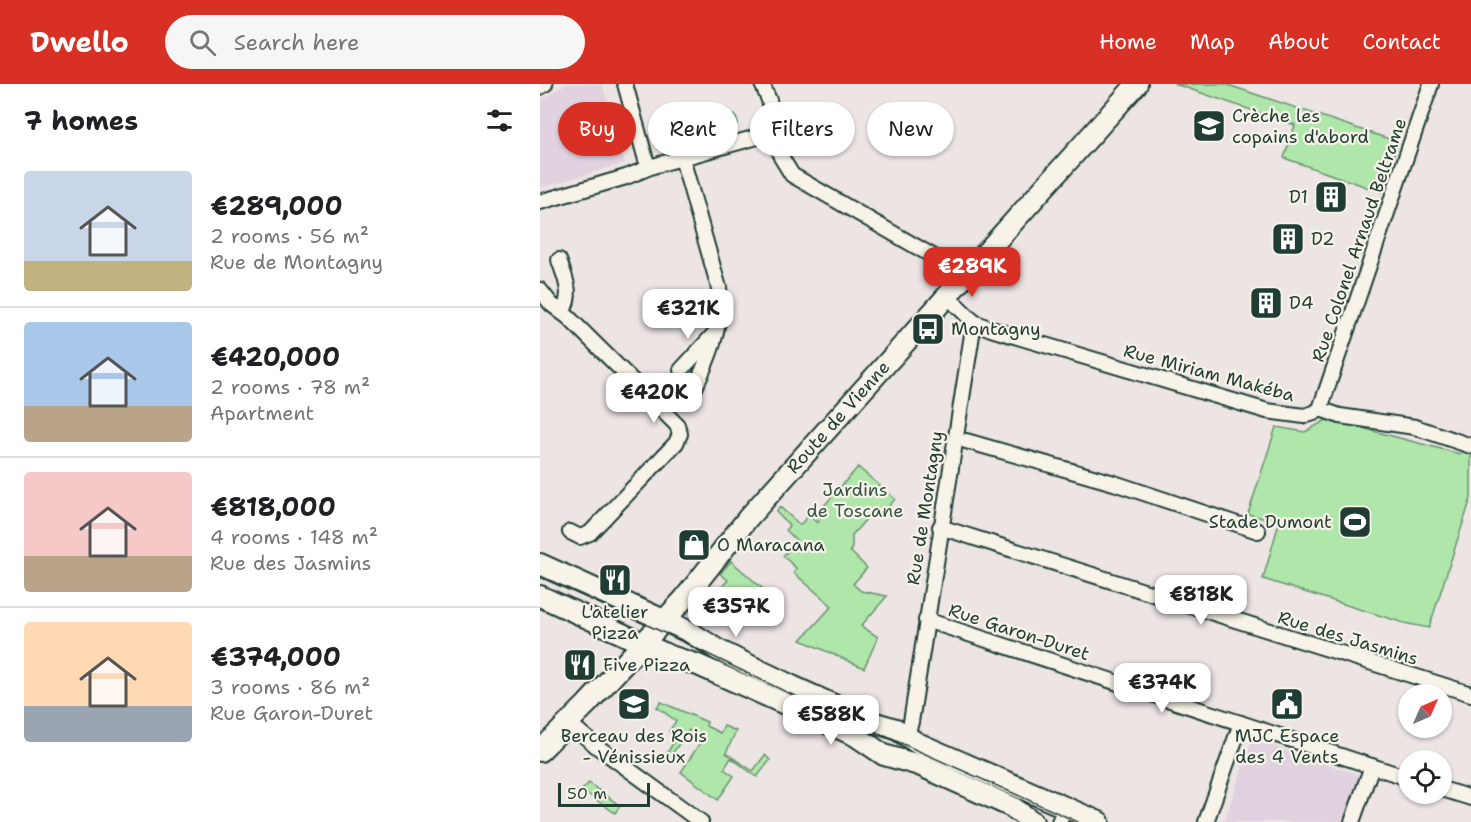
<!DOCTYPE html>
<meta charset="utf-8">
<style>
body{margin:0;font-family:"Shantell Sans",sans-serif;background:#f6f6f6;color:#202124;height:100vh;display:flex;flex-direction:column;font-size:22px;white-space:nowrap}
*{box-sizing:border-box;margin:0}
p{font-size:20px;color:#757577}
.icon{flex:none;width:33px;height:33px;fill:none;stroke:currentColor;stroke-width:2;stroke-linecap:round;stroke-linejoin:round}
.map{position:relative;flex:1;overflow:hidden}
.drawer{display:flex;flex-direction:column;background:#fff;width:540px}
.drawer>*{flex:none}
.guide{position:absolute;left:18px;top:18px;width:570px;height:54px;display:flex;gap:12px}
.needle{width:39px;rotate:45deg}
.fabs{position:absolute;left:858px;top:600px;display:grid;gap:12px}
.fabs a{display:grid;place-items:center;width:54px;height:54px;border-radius:50%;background:#fff;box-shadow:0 2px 4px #0004;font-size:30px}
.scale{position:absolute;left:18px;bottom:15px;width:92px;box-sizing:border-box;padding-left:6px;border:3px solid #1f3d34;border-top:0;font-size:16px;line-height:21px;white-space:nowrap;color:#1f3d34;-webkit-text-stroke:4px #f7f3e8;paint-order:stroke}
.price{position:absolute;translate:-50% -51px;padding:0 14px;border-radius:12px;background:#fff;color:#222;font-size:20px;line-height:39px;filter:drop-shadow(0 2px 3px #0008)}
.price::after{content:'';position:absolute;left:50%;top:36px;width:18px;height:14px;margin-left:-9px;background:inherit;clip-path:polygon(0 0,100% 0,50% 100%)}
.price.active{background:#d93025;color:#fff}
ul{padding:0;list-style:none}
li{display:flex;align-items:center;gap:18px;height:150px;padding:0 24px}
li+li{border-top:2px solid #e0e0e0}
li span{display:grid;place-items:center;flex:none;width:168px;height:120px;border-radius:6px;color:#555}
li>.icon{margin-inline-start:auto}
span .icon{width:72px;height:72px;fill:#fffc;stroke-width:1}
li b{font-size:26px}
h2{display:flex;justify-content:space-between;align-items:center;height:72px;padding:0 24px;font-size:26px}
.chip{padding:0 21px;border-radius:27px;background:#fff;box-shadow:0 2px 4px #0004;font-size:21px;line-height:54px}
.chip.active{background:#d93025;color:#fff}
header{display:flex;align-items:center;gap:36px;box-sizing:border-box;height:84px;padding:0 30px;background:#d93025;color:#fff}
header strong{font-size:28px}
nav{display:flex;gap:33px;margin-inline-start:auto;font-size:21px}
.search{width:420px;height:54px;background:#f6f6f6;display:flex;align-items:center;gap:15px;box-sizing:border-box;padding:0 21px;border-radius:33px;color:#757577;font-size:22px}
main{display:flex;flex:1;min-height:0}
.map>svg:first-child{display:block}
.built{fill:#e0d2df}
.green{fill:#afe7aa;stroke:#67926f;stroke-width:1.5}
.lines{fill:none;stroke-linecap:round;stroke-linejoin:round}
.street-casing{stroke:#1f3d34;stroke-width:18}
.secondary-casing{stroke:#1f3d34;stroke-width:24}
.street{stroke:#f7f3e8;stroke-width:14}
.secondary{stroke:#f7f3e8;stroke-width:20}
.tram{stroke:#1f3d34;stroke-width:1.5}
.labels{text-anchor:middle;stroke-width:4.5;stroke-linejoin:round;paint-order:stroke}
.poi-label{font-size:18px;fill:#1f3d34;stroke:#f7f3e8;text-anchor:start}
.street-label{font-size:18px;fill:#1f3d34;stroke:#f7f3e8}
.park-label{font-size:18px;fill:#355646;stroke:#f7f3e8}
</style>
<header>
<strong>Dwello</strong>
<div class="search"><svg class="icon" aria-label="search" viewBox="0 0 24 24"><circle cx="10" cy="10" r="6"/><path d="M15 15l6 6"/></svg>Search here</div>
<nav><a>Home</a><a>Map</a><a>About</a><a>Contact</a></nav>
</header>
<main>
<section class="drawer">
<h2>7 homes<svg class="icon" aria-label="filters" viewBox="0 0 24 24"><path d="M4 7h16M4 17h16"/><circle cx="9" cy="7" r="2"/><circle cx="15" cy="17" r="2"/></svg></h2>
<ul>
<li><span style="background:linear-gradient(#c9d6e8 75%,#c2b280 0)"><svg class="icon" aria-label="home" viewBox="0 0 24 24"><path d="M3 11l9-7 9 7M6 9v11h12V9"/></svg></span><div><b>€289,000</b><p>2 rooms · 56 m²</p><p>Rue de Montagny</p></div></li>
<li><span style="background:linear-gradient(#a9c7e8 70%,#b9a48a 0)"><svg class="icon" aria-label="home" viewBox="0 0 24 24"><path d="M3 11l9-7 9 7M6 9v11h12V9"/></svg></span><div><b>€420,000</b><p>2 rooms · 78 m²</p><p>Apartment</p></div></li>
<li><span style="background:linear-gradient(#f6c9c9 70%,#b9a48a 0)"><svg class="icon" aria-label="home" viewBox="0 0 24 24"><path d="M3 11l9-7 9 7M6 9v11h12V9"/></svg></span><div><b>€818,000</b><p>4 rooms · 148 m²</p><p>Rue des Jasmins</p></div></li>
<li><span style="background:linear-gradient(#ffd9b3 70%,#9aa5b1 0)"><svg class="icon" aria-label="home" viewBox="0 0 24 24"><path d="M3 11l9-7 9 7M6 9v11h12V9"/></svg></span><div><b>€374,000</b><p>3 rooms · 86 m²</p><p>Rue Garon-Duret</p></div></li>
</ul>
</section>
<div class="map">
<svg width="931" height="738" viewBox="0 0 931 738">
<rect width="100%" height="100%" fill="#ede4e4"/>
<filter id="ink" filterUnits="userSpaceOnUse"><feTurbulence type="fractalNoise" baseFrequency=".0167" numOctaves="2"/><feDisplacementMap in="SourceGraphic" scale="12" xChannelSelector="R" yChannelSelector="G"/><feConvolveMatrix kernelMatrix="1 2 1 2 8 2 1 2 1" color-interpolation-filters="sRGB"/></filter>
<g filter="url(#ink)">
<g class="built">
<polygon points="25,0 62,0 85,79 0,104 0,18"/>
<polygon points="712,655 822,692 807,738 684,738"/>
</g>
<g class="green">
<polygon points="635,0 685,0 858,58 841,108 744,74 755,41"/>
<polygon points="195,31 198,39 189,49 138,64 135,48"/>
<polygon points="788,335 920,370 921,366 931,369 931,414 889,544 864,539 723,495 739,439 708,430 736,343 765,348"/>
<polygon points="318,383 355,415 342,430 335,425 312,451 312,464 310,467 327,484 313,500 321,507 347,512 321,542 338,553 324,584 261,556 292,522 254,489 256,484 243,472 257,457 246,446 249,441 236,428 240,423 260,441 269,431 277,439 279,437 275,432"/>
<polygon points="191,477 222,504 216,511 221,516 218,520 232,533 230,538 202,526 204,522 181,504 188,496 180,490"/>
<polygon points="121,618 167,638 166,642 180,649 184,642 196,647 186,669 213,687 225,671 230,676 217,693 191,674 184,685 194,692 178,716 141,688 162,656 149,646 129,674 126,671 137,653 129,647 136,637 117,623"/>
<polygon points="49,699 80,722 75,729 42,706"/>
</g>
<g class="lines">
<g class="street-casing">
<g id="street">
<polyline points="85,0 106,76"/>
<polyline points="222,0 229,16 241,73 252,91 410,182 424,194"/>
<polyline points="0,3 5,0"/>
<path d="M142,74L179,204C182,244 170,272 153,308"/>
<polyline points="0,118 86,93 113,82 235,48"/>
<path d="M19,176C25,194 34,211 22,228"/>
<polyline points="0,206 11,220 28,233 137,341 140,350 136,359 50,449 40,453 30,448"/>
<polyline points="408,213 434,238 451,245 727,327 764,332 774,329 780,325"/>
<polyline points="141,286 174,250"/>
<polyline points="780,325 891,0"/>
<polyline points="780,325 800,332 875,343 931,362"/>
<polyline points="426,357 574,399 718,447"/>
<polyline points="400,443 931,610"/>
<polyline points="386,536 868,694"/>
<polyline points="29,639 55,661 161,738"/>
<polyline points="367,651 371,638 434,238"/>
<polyline points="902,705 931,714"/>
<polyline points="519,738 525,723"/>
<polyline points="666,738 701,639"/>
<polyline points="812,738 832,682"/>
</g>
</g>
<g class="secondary-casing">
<g id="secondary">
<polyline points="0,480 150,548 178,566 252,602 329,637 356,645 377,659 559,738"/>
<polyline points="0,512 130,572 158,581 316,652 344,671 379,681 472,723 493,738"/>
<path id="s1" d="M0,667L47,620L144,515L208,434L597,0"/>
</g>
</g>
<use href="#street" class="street"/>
<use href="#secondary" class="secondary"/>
<polyline class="tram" points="0,493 116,545 244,607 538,738"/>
</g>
</g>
<defs>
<g id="school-square" transform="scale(1.725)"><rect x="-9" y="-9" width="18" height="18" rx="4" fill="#1f3d34" stroke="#f7f3e8"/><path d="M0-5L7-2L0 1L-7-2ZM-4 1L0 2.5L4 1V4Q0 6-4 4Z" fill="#fff"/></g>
<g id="building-square" transform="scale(1.725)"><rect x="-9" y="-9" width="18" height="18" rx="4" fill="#1f3d34" stroke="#f7f3e8"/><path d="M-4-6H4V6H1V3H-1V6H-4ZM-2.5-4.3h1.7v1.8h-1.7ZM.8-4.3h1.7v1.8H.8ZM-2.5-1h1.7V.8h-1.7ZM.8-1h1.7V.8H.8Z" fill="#fff"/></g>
<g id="bus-square" transform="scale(1.725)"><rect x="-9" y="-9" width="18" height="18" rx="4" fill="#1f3d34" stroke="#f7f3e8"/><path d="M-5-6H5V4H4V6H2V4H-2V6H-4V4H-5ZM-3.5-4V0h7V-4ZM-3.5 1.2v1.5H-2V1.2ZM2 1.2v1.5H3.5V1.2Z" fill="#fff"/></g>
<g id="stadium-square" transform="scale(1.725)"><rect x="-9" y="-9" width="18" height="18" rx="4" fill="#1f3d34" stroke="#f7f3e8"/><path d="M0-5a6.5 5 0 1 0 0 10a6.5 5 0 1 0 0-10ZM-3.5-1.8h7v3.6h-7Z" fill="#fff"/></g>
<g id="shop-square" transform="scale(1.725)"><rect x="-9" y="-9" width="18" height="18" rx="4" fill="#1f3d34" stroke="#f7f3e8"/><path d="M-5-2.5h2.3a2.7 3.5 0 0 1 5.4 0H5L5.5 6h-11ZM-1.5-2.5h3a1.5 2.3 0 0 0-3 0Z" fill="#fff"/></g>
<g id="restaurant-square" transform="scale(1.725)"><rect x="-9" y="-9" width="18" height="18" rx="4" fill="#1f3d34" stroke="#f7f3e8"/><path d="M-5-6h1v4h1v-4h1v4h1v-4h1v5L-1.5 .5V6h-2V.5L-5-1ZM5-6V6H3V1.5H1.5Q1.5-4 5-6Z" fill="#fff"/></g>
<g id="civic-square" transform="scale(1.725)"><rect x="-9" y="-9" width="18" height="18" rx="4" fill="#1f3d34" stroke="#f7f3e8"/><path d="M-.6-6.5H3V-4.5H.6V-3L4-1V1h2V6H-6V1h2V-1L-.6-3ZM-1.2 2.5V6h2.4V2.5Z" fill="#fff"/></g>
</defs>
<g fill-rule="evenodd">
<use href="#school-square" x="669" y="42"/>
<use href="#building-square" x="791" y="113"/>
<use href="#building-square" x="748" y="155"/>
<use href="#building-square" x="726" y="219"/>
<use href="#bus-square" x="388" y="245"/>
<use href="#stadium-square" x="815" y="438"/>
<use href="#shop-square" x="154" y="461"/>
<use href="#restaurant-square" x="75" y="496"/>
<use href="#restaurant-square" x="40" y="581"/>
<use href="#school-square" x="94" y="620"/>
<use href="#civic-square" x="747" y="620"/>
</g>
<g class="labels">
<g class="poi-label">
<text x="692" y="38">Crèche les<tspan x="692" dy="21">copains d'abord</tspan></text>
<text x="768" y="119" text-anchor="end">D1</text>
<text x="771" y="161">D2</text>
<text x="749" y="225">D4</text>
<text x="411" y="251">Montagny</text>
<text x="792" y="444" text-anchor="end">Stade Dumont</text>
<text x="177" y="467">O Maracana</text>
<text x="75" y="534" text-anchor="middle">L'atelier<tspan x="75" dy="21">Pizza</tspan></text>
<text x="63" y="587">Five Pizza</text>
<text x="94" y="658" text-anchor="middle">Berceau des Rois<tspan x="94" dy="21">- Vénissieux</tspan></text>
<text x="747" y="658" text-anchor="middle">MJC Espace<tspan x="747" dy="21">des 4 Vents</tspan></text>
</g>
<g class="street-label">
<text transform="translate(819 156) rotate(-71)" y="6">Rue Colonel Arnaud Beltrame</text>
<text transform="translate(669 289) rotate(15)" y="6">Rue Miriam Makéba</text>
<text dy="6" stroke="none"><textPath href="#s1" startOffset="448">Route de Vienne</textPath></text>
<text transform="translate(385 424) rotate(-81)" y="6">Rue de Montagny</text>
<text transform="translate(479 548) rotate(18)" y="6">Rue Garon-Duret</text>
<text transform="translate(808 554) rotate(17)" y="6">Rue des Jasmins</text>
</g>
<g class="park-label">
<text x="315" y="412">Jardins<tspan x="315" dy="21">de Toscane</tspan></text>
</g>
</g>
</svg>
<div class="fabs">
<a><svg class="needle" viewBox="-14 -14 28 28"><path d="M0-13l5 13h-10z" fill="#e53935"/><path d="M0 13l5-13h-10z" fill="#757577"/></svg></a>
<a><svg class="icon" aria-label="locate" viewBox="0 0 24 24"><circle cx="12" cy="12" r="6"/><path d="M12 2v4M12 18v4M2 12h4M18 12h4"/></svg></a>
</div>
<div class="scale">50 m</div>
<b class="price active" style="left:432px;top:214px">€289K</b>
<b class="price" style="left:148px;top:256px">€321K</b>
<b class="price" style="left:114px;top:340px">€420K</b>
<b class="price" style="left:661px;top:542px">€818K</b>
<b class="price" style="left:196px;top:554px">€357K</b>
<b class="price" style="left:622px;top:630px">€374K</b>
<b class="price" style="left:291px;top:662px">€588K</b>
<div class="guide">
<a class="chip active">Buy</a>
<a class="chip">Rent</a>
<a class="chip">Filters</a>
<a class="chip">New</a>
</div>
</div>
</main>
